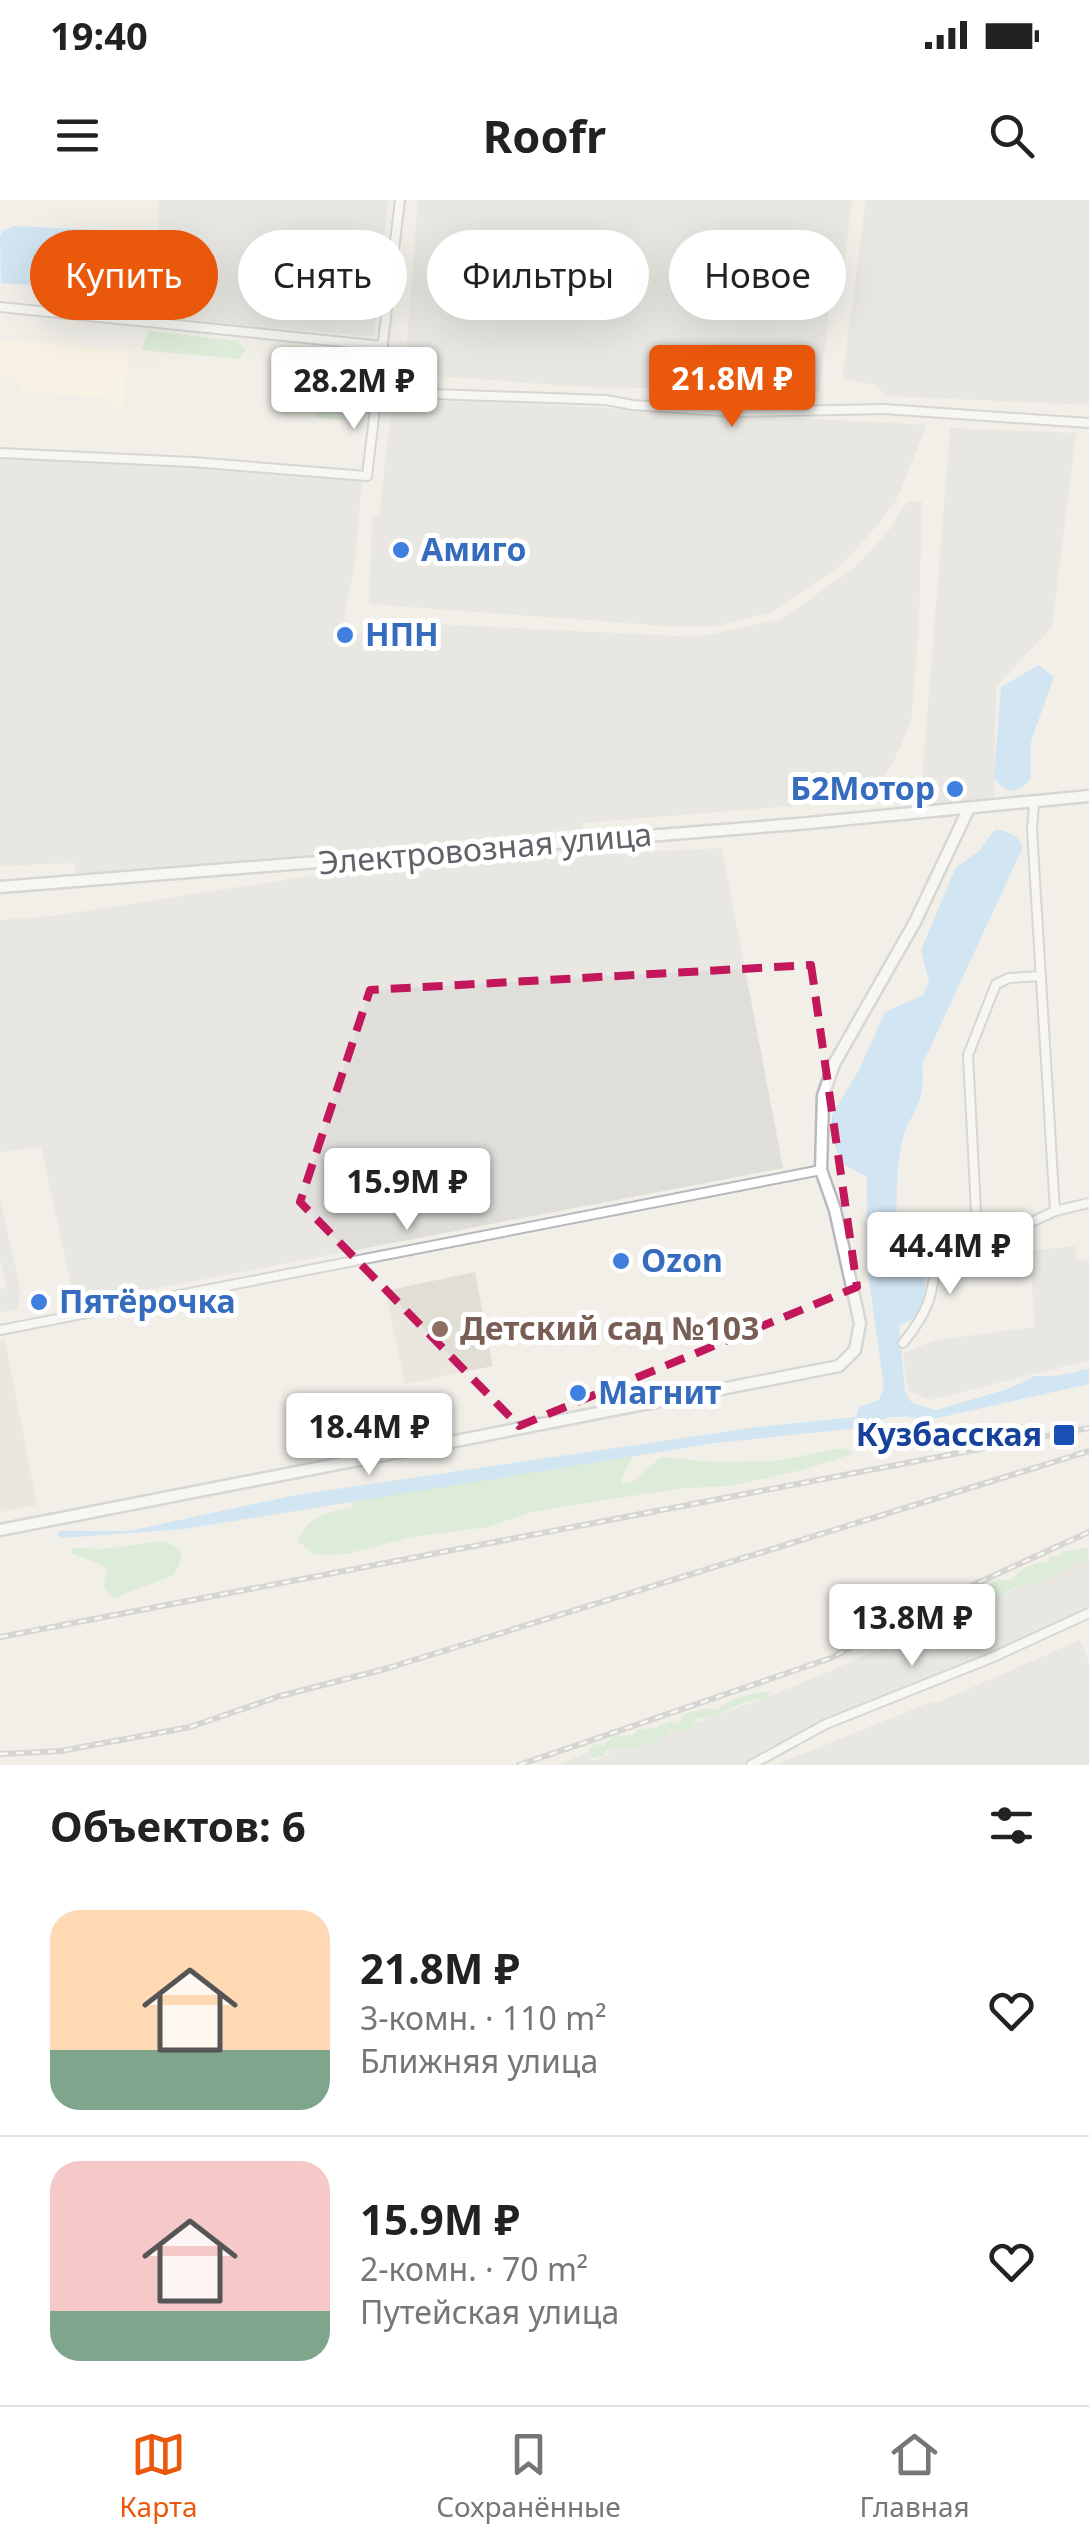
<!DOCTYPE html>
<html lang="ru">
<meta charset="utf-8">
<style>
body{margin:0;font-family:"Noto Sans",sans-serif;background:#f6f6f6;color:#222;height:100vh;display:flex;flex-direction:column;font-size:38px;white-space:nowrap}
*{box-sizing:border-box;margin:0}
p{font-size:32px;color:#767676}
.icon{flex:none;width:55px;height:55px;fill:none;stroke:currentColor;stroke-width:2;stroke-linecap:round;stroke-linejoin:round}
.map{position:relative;height:1565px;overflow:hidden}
.details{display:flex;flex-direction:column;background:#fff;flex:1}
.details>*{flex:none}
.top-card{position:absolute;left:30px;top:30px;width:1030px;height:90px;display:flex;gap:20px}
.price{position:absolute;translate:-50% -85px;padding:0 22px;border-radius:10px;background:#fff;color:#222;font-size:32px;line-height:65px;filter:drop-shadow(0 2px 5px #0008)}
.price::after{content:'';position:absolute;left:50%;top:60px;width:30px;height:22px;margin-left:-15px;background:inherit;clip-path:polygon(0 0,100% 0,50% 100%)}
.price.on{background:#ea580c;color:#fff}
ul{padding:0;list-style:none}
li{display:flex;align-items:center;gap:30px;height:250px;padding:0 50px}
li+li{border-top:2px solid #e0e0e0}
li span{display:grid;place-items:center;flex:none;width:280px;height:200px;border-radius:30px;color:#555}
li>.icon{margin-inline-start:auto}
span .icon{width:120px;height:120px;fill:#fffc;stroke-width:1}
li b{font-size:42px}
h2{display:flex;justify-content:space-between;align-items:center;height:120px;padding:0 50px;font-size:42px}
.pill{padding:0 35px;border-radius:45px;background:#fff;box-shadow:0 10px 40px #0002;font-size:35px;line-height:90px}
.pill.on{background:#ea580c;color:#fff}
.status{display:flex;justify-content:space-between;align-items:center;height:70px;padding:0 50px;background:#fff;direction:ltr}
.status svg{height:28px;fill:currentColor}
header{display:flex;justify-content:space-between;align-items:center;height:130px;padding:0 50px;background:#fff;font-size:45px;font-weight:700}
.menu{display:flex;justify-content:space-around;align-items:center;height:140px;border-top:2px solid #e0e0e0;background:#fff;font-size:28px;color:#767676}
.menu a{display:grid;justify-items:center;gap:5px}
.menu .on{color:#ea580c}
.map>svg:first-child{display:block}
.commercial{fill:#fef7e0}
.industrial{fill:#e0deda}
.education{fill:#e1ded6}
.green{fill:#c5e8c5}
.water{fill:#aadaff}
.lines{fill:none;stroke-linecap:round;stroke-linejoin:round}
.street-casing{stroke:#b5b8bc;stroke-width:12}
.secondary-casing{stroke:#b6babf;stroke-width:15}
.street{stroke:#fff;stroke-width:8}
.secondary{stroke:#fff;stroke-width:10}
.rail-casing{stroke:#b6b7b8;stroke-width:6}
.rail{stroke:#fff;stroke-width:2.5;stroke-dasharray:8;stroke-linecap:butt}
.marked{fill:none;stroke:#c2185b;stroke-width:8;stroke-dasharray:20 12;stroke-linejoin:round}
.shop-dot{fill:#3f7fe0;stroke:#fff;stroke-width:4}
.education-dot{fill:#8d6e63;stroke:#fff;stroke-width:4}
.transit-dot{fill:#1a4fb4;stroke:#fff;stroke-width:4}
.labels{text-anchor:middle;stroke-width:10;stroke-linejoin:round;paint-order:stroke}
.shop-label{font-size:32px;font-weight:bold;fill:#366cbe;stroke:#fff;text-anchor:start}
.street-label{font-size:32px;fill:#5f6368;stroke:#fff}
.education-label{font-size:32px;font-weight:bold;fill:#785e54;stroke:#fff;text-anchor:start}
.transit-label{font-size:32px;font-weight:bold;fill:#164399;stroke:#fff;text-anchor:end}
</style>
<div class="status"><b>19:40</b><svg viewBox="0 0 49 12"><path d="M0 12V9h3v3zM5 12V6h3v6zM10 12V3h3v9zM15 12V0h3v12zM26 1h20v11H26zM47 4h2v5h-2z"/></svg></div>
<header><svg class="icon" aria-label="menu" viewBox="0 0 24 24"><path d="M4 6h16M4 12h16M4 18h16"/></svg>Roofr<svg class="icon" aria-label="search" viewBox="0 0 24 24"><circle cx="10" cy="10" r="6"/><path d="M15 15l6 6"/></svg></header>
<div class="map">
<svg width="1089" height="1565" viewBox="0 0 1089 1565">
<rect width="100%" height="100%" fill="#f1efe8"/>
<polygon class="commercial" points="0,140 129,151 123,208 112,207 110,199 19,190 17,177 0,174"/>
<g class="industrial">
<polygon points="159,0 388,0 374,137 158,117"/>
<polygon points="418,0 852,0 842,81 832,90 819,191 586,187 390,173 391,154 406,155"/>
<polygon points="866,0 1089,0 1089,205 885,196 876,185 842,179"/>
<polygon points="474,201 927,225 896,301 874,329 844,363 773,412 717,426 679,427 369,404 372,319 379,316 392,203"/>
<polygon points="950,228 1076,233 1052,427 996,486 994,601 920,606"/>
<polygon points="0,258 226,266 362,279 355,364 344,417 345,433 371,433 371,421 698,437 781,419 853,369 888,332 907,301 922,301 919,426 911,521 895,559 867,600 583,623 583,629 128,672 76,674 74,663 0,666"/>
<polygon points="722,648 783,968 75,1104 41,947 0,952 0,717 1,720 54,716 373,666"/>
<polygon points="0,998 21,1092 17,1109 0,1113 0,1089 6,1087 0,1058"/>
<polygon points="1076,1046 1077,1060 1089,1059 1089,1160 930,1200 908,1191 903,1153 936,1140 1035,1127 1029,1051"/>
<polygon points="1089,1357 1089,1408 1002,1450 834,1518 741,1565 558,1565 588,1552 592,1561 609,1555 608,1549 619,1546 623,1551 800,1484"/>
<polygon points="1080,1440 1089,1462 1089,1565 775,1565 931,1502 934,1504"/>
</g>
<g class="education">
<polygon points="475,1072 493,1166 405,1184 385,1091"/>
<polygon points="5,1139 37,1305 0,1312 0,1140"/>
</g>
<g class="green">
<polygon points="149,131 237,141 246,150 239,159 141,150"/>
<polygon points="349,148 372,166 371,213 364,212 353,201 343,204 346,221 318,218 317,210 331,204 337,197 334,169"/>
<path d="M841,1248L850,1250L852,1254L803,1270L729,1286L685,1288L571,1305L529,1313L488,1327L410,1337L347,1354L315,1355L298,1341C308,1316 326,1312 352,1308L354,1301L633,1256L621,1279L623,1283L634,1281L661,1257L713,1262L777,1261Z"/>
<polygon points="164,1341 181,1350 180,1363 174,1375 114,1398 104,1387 107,1373 104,1366 71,1353 73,1348 104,1349"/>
<path d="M1085,1348L1089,1349L1087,1361H1078L1046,1379L1015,1388L977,1409L968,1405L969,1396L998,1380L1010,1381C1020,1369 1032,1363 1047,1362L1051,1356L1059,1357L1063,1352Z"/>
<path d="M769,1491L768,1497C760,1499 751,1500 743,1503C726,1509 718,1519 698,1518C691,1531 684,1531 671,1531C658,1544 624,1554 608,1548L603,1556L592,1558L588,1550L595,1544L604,1545L613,1536L633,1535L639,1529L657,1528L669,1521L679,1525L683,1515L701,1509H718C730,1498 753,1493 769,1491Z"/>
</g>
<g class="water">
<path d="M14,26L103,30L113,34C119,51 119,71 110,87L101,90L1,83L0,36L4,30Z"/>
<path d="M1039,465L1054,477L1031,541V579C1017,594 1007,595 994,578L1001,487Z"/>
<path d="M995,630C1009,631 1016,634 1023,647L922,865C928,907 906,915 901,947C894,986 896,1026 901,1065L920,1068C927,1083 931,1107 915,1118C910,1121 904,1122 899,1126L905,1192L912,1203L936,1210L1008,1189L1035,1176H1055L1089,1169V1184L928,1220C905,1216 881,1211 867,1233L859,1228L715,1243L184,1329L62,1338L57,1335L59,1331H129L296,1295L758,1227L856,1217L859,1207L879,1200L884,1187L867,1066V977L841,963L831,930L833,913L859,870L885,812L923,795L929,782L921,750L956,667L978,652Z"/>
</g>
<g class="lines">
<g class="street-casing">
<g id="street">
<polyline points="0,107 383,146"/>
<polyline points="377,192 606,200 633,205 737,212 884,209 1089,223"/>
<polyline points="0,253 192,262 367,276 400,0"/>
<polyline points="1034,602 1032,630 1055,1011"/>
<polyline points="977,1031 968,855 996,784 1009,778 1041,776"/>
<polyline points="0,1130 821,970"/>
<path d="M903,1143C932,1107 932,1094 938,1049L946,1042L977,1031L1017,1029L1055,1011L1089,1003"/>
<polyline points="751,1565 826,1524 991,1458 1089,1413"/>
</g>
</g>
<g class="secondary-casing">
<g id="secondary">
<polyline points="0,687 798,624 1089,596"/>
<polyline points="0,1330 839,1166 855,1150 860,1123 835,1010 821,970 823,896 834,864 915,722 969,608"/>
</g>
</g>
<use href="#street" class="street"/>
<use href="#secondary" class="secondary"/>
<g class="rail-casing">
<g id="rail">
<polyline points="0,1437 1089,1228"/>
<polyline points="0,1554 61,1551 190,1527 280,1496 385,1469 1089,1251"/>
<polyline points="519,1565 831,1458 936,1402 1089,1332"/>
</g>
</g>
<use href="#rail" class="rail"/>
</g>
<path d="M0 0H1089V1565H0ZM811,765L857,1087L519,1226L300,1002L370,790Z" fill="#f1efe8" fill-opacity=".55" fill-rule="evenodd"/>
<path class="marked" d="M811,765L857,1087L519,1226L300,1002L370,790Z"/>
<g class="shop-dot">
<circle cx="401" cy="350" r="10"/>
<circle cx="345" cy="435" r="10"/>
<circle cx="955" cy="589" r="10"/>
<circle cx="621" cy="1061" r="10"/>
<circle cx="39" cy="1102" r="10"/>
<circle cx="578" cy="1193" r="10"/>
</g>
<circle class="education-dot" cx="440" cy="1129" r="10"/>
<rect class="transit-dot" x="1052" y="1223" width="24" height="24" rx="5"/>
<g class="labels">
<g class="shop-label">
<text x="421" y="361">Амиго</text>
<text x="365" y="446">НПН</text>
<text x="935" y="600" text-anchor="end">Б2Мотор</text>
<text x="641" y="1072">Ozon</text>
<text x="59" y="1113">Пятёрочка</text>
<text x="598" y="1204">Магнит</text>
</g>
<g class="street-label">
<text transform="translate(485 649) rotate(-5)" y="11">Электровозная улица</text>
</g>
<g class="education-label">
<text x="460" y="1140">Детский сад №103</text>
</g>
<g class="transit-label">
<text x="1042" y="1246">Кузбасская</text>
</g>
</g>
</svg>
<b class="price on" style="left:732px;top:230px">21.8M ₽</b>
<b class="price" style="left:354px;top:232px">28.2M ₽</b>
<b class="price" style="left:407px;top:1033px">15.9M ₽</b>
<b class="price" style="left:950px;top:1097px">44.4M ₽</b>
<b class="price" style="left:369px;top:1278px">18.4M ₽</b>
<b class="price" style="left:912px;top:1469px">13.8M ₽</b>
<div class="top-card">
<a class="pill on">Купить</a>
<a class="pill">Снять</a>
<a class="pill">Фильтры</a>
<a class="pill">Новое</a>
</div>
</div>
<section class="details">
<h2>Объектов: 6<svg class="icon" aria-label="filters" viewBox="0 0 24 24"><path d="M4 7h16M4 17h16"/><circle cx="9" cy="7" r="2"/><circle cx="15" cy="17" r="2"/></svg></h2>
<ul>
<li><span style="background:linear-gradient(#ffd9b3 70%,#7fa58c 0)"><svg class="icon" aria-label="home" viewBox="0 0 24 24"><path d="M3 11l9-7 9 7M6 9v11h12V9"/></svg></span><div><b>21.8M ₽</b><p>3-комн. · 110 m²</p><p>Ближняя улица</p></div><svg class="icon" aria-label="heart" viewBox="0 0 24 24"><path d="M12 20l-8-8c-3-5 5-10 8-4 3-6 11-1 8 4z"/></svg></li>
<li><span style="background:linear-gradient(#f6c9c9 75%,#7fa58c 0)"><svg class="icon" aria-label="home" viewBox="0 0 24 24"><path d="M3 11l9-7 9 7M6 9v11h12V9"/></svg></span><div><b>15.9M ₽</b><p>2-комн. · 70 m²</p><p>Путейская улица</p></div><svg class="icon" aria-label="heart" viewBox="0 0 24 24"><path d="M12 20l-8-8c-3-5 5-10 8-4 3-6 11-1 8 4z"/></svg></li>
</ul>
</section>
<nav class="menu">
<a class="on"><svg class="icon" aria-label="map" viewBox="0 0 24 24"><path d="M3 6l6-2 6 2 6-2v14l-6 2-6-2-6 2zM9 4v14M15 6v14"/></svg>Карта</a>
<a><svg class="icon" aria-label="saved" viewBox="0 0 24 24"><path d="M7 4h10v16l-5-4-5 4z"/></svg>Сохранённые</a>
<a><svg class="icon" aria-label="home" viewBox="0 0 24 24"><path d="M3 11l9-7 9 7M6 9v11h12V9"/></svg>Главная</a>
</nav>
